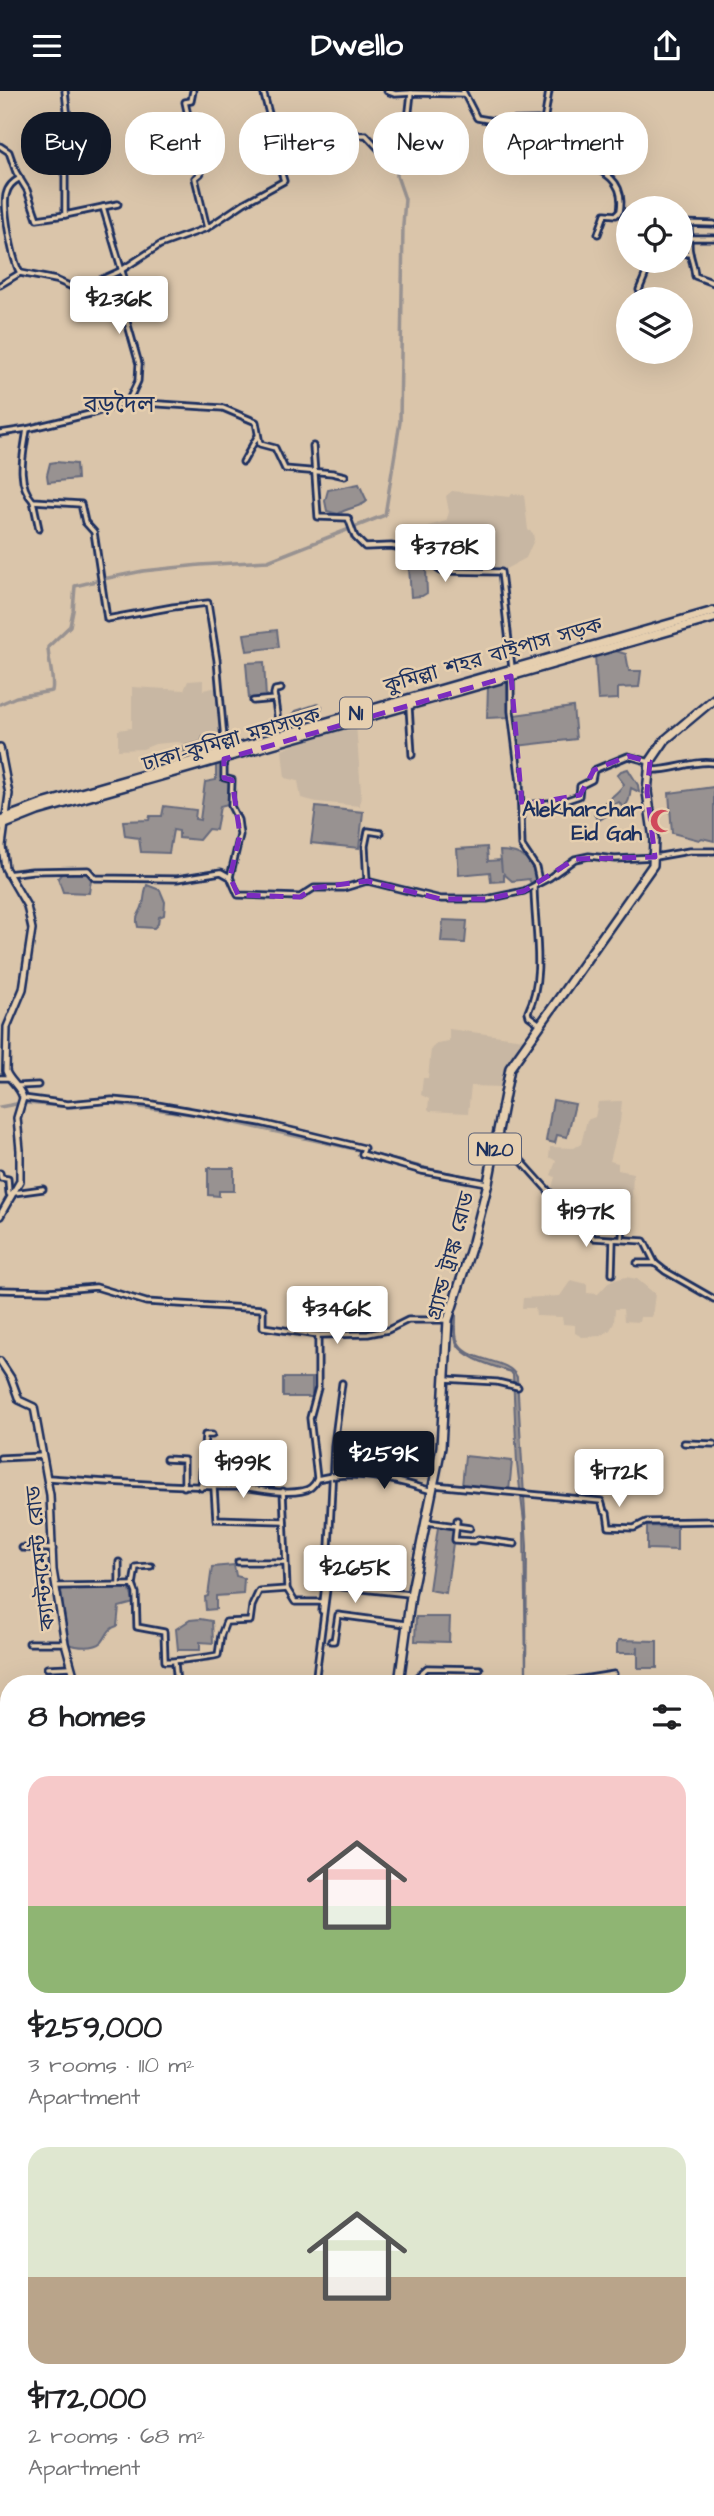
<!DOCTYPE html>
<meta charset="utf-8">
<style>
body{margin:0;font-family:"Architects Daughter","Noto Sans Bengali",sans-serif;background:#f2f2f2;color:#202124;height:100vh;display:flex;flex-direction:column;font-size:26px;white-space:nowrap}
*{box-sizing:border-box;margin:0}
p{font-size:23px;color:#757577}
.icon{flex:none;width:38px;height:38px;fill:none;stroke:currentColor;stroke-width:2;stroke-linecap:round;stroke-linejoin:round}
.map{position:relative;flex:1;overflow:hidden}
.drawer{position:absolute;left:0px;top:1584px;width:714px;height:842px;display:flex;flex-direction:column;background:#fff;border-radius:28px 28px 0 0;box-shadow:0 7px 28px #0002}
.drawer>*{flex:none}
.banner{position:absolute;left:21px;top:21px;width:672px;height:63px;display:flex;gap:14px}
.buttons{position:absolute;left:616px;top:105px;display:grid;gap:14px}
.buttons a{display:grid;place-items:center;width:77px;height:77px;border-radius:50%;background:#fff;box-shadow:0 7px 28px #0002;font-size:35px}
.price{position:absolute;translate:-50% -60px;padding:0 16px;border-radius:7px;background:#fff;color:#222;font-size:23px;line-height:46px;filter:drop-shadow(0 2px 4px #0008)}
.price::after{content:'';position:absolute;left:50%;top:42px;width:21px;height:16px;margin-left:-10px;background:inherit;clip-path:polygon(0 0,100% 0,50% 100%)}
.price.selected{background:#111827;color:#fff}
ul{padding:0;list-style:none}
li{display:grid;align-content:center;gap:14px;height:371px;padding:0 28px}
li span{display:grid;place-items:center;height:217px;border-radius:21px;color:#555}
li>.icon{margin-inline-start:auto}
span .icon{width:126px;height:126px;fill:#fffc;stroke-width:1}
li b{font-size:30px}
h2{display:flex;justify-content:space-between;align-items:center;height:84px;padding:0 28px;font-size:30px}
.chip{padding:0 24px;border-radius:28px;background:#fff;box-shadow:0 7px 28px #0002;font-size:24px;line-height:63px}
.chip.selected{background:#111827;color:#fff}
header{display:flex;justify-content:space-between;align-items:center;height:91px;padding:0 28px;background:#111827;color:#fff;font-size:32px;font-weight:800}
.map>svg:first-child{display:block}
.built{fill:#c8b7a3}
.water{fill:#989291;stroke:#666a7d;stroke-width:2}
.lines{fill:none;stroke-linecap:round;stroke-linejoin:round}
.stream{stroke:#666a7d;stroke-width:2}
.canal{stroke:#989291;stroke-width:3.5}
.minor-casing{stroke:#1b2f5e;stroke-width:9}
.major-casing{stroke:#1b2f5e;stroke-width:10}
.highway-casing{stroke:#1b2f5e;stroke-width:12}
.minor{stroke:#e6cfaf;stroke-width:3.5}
.major{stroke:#e6cfaf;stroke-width:5}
.highway{stroke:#e6cfaf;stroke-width:7}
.rail{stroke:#1b2f5e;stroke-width:2;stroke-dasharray:10 5;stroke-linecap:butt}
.minor-bridge-casing{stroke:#1b2f5e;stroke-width:9;stroke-linecap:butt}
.minor-bridge{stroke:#e6cfaf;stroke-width:3.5}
.marked{fill:none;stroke:#7b2cbf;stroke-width:5;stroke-dasharray:14 9;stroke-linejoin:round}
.labels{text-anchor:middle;stroke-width:5;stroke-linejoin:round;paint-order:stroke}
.shield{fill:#e6cfaf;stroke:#585f76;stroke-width:2}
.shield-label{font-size:19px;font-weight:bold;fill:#1b2f5e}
.street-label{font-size:21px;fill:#1b2f5e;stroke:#e6cfaf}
.poi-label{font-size:21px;font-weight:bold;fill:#1b2f5e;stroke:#e6cfaf;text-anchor:end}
.quarter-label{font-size:24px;fill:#1b2f5e;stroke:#e6cfaf}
</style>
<header><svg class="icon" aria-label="menu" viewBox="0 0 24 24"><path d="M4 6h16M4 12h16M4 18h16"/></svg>Dwello<svg class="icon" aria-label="share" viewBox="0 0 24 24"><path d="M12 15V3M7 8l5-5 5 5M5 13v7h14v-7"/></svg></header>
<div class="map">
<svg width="714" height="2425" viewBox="0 0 714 2425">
<rect width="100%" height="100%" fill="#dac5aa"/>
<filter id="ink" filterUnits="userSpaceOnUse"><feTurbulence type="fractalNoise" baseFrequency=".0143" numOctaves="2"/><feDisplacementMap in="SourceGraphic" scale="14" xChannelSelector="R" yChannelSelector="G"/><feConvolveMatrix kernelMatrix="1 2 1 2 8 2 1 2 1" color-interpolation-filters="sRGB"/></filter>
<g filter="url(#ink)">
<g class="built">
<polygon points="452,400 510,406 512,403 524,404 528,439 533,442 534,449 526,467 502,480 442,479 438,463 427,457 428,435 446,430 449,421 446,405"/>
<polygon points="203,589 203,599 218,596 223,643 203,645 200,650 186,653 177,651 155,653 143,658 118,659 118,639 132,637 132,596 184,599 188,590"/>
<polygon points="356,633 361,700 360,715 317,711 301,707 298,690 285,687 282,659 309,647"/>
<polygon points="449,938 524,948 511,967 503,996 471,995 468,1022 430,1020 428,1018 429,1008 421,1004 423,987 428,987 431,958 437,952 449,950"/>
<polygon points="619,1010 622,1010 620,1031 610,1070 618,1072 618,1079 633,1082 632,1106 629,1110 618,1108 616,1114 610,1117 592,1116 588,1120 575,1118 551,1100 555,1086 551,1084 556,1070 549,1066 550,1056 574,1057 581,1053 587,1029 595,1026 598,1011"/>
<polygon points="626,1186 637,1188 655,1203 652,1226 640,1226 639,1231 624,1230 623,1218 615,1218 614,1232 610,1239 601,1245 582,1246 575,1242 575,1234 563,1233 562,1226 536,1225 535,1217 522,1217 523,1207 560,1205 571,1189 587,1193 587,1202 598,1203 610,1190"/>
</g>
<g class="water">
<polygon points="56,371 76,373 77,388 48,391 47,384 50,372"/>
<path d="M359,393L367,410C360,417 348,416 338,423L327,420L325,410L328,399Z"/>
<polygon points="422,472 426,478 427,502 422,505 411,506 409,476"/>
<polygon points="277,539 279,556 247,560 244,543"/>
<polygon points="612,559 626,563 629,580 641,580 639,596 618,597 618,608 598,609 595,564"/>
<polygon points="264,571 266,607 249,608 246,572"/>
<polygon points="507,589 508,626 487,627 488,595"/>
<polygon points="317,613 322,615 318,629 290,639 291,624 296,620"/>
<polygon points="573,616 576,648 517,655 514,624"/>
<polygon points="221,645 224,646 224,656 185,667 184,655 201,651 203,646"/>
<polygon points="222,672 222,688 231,691 228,713 220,715 216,739 208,738 199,749 179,747 179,740 173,739 169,762 141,761 139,747 125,745 123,730 149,729 150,725 162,725 164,715 196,719 195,728 200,729 205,691 216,689 216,674"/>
<path d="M628,678L638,694L639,701L631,697C629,705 631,710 623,717L619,711L603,720L606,725L598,730L594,723C601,711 616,706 624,693L617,684L621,680Z"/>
<polygon points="714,696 714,750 702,747 699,749 672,742 669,702"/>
<polygon points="316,716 363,721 359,757 311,752"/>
<path d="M487,756L488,770L501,769L502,781L500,760C520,760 537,769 535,791L532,794L529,788L512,790L504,783V790L491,791L490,781L459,784L457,758Z"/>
<polygon points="84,780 91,788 89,802 63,801 58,787 63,781"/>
<path d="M147,794L160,799L165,811L164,824L159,826L158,833L154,837L138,836C134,824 141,823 143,813C145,806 144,801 147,794Z"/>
<polygon points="443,829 467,830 465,852 441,851"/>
<polygon points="553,1009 575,1013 567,1046 557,1044 555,1052 546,1050"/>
<polygon points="208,1077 234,1077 234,1100 219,1100 219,1105 208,1104"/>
<path d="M454,1225H456C456,1232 455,1241 457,1248C465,1273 507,1265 517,1286L527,1455L526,1592L524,1431L517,1373L513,1284L511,1281C495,1275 466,1269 457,1253C453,1245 454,1233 454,1225Z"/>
<rect x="283" y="1287" width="29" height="19"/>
<polygon points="465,1365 512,1370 509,1400 462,1395"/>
<polygon points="647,1435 677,1436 677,1459 647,1458"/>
<polygon points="438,1436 455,1438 446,1502 429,1499"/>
<polygon points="234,1474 236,1485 244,1487 243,1503 216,1505 216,1518 206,1519 205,1506 208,1505 212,1476"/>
<path d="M128,1494L134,1512L119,1516L117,1535C107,1538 108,1544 102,1551C95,1558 76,1556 68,1553L61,1499L66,1497Z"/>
<polygon points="416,1526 450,1526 449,1551 415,1550"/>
<polygon points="200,1528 212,1530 213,1552 200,1551 200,1559 178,1559 176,1538 190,1529"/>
<polygon points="619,1549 657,1550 657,1577 638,1577 638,1555 636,1562 617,1562 617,1552"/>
<polygon points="202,2417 359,2417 358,2425 202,2425"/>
</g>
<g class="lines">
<polyline class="stream" points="359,1059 427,1077 477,1087"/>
<g class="canal">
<polyline points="103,488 143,480 200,474 268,470 385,424 400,331 403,134 405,108 397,85 397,56"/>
<path d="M0,613L16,606L52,600C55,589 48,570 48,556L70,535L73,520L75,495L96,490"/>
<polyline points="26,1012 72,1016 108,1012 155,1018 204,1025 359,1059"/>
<polyline points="0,1016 16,1013"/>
</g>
<g class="minor-casing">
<g id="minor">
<polyline points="65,0 70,46 65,72 65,124 103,116 129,204 126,227 139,273 138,290 128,311"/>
<polyline points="193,0 191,10 185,11 201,82 195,87 207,137"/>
<polyline points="263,0 277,53 288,77"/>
<polyline points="387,0 395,3 411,2"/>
<path d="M463,0L477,27L494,30L538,29L571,39L565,64C592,77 627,82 620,120L616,124L605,123L598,143"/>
<polyline points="68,29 90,30 91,41"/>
<polyline points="544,31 549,0"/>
<polyline points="0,55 9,61 16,81 27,99 37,128 65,124"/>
<path d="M20,87C13,91 8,95 6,104C3,118 12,168 20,182L56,189L72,196L82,197L120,180L160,154L207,137L244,112L284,90L281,80L308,70L342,47L352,44H366L379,58H395L407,38L411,2L464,3"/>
<polyline points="103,116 118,113"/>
<polyline points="681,132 714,133"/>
<path d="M688,133C692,143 687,152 690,162C692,172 694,174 695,185L714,192"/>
<polyline points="691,147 714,147"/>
<polyline points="681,162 690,163"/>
<polyline points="0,194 20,182"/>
<polyline points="639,199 651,170"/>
<path d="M27,338C24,361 15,391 33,410L81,413L85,431L94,441L107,528L173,516L208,512L217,569L225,659"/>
<polyline points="0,342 27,338 94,322 128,311 223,317 256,331 260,353 275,357 285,378 332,382 345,385"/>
<polyline points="313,355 318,426 348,427 355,446 365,456 391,455 434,463 438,478 441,480 501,481 512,577"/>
<polyline points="243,371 257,346"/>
<polyline points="33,410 39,438"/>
<path d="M511,587V620L520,692L522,755L536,776L539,790L534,796C534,836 546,884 528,921L529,925L540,933"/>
<polyline points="253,610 275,608"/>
<polyline points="409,616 412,664"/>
<polyline points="280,644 274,603 275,599 281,598"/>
<polyline points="224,668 224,687 232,689 231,715 238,729 240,744 230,786"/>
<path d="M651,679C673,680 692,669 714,672"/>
<polyline points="523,714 561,711 579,705 580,695 592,689 594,679 628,665 650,671"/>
<polyline points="7,783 32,780 88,779 95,787 177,788 221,781 230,786 238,804 300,806 314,797 344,797 367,790 441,808 487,808 524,800 549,787 575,768 589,765 615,768 655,766 689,760 714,760"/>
<polyline points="367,790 365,755 368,740 381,742"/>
<polyline points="0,987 8,987"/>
<polyline points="18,995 38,994"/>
<polyline points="23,1007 68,1013 112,1009 146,1012 261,1032 364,1057 362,1063 422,1080 487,1092"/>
<polyline points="499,1045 552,1104 585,1130 593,1147 644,1150 655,1172 665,1180 714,1208"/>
<polyline points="0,1082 1,1087 8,1088 9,1103 12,1105"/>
<polyline points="14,1102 43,1098"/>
<polyline points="622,1148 624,1112"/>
<polyline points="637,1172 655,1172"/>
<polyline points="612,1183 613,1149"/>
<polyline points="0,1199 48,1200 96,1196 146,1211 263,1218 263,1236 318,1244 368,1243 388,1239 408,1229 448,1229"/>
<polyline points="343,1242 340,1211 350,1203"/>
<polyline points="445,1288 497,1291 518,1296"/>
<polyline points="684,1352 714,1353"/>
<polyline points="0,1367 43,1365"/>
<polyline points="166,1368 184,1369 184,1396"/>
<path d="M334,1385C367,1381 400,1390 432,1400"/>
<path d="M47,1387C110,1391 174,1396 237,1396C258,1397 281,1404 302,1400C310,1399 314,1395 317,1388L332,1385"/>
<polyline points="317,1387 310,1327 318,1297 318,1244"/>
<polyline points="434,1394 601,1410 604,1420 607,1422 609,1436 634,1437 646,1431 714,1430"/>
<polyline points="201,1397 205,1344 212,1344"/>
<polyline points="214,1397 216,1428 284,1430"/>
<polyline points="283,1400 287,1498 295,1511 322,1511"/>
<polyline points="457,1429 455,1449 474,1450 478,1448 515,1453"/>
<polyline points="427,1431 470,1437"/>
<polyline points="22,1457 53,1458"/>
<polyline points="238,1471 285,1471"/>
<polyline points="119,1493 119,1471"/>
<polyline points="133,1494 136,1476 151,1475"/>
<path d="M57,1495L133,1494L136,1502L137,1536L164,1541L165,1570C170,1571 210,1566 218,1564L221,1544L226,1531L250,1530L252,1515L259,1500L287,1498"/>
<polyline points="322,1520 325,1494 409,1503"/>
<polyline points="331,1550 334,1550 338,1524 405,1533"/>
<polyline points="29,1552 65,1552"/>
<polyline points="175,1572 177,1592"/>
<polyline points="47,1577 71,1576"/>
<polyline points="315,1592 327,1498 334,1354 342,1292"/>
<polyline points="410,1592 427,1577 480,1578"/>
<polyline points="558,1592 614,1583"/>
<polyline points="705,1707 714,1705"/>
<polyline points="0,1766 9,1766"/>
<polyline points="0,1860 9,1859"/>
<polyline points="705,1891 714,1892"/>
<polyline points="0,1909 9,1909"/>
<polyline points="705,1964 714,1964"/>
<polyline points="0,1998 9,1998"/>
<polyline points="0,2025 9,2025"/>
<polyline points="0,2090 9,2091"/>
<polyline points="0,2112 9,2107"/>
<polyline points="705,2126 714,2122"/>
<polyline points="0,2138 9,2137"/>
<polyline points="0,2188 9,2188"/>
<polyline points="705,2210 714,2211"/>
<polyline points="705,2213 714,2130"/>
<polyline points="705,2271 714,2273"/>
<polyline points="0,2276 9,2276"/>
<polyline points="709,2334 714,2353"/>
<polyline points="0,2349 9,2349"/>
<polyline points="705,2380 714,2380"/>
<polyline points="714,2393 714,2391"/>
<polyline points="419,2417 419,2419 437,2425"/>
<polyline points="526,2419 527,2425"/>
<polyline points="397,2425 400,2418"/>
</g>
</g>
<g class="major-casing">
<g id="major">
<path d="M0,656L9,703L2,755L5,777L27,815L32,838L23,898L7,936L6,980C10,991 20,995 23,1007L17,1027L20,1059V1090L0,1125"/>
<polyline points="0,1270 11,1287 19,1309 34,1316 50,1404 53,1479 65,1552 76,1592"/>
<polyline points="705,1663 714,1663"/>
<polyline points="60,2417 65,2425"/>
<polyline points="91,2425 97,2417"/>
</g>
</g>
<g class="highway-casing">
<g id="highway">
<polyline points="0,729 46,712 714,520"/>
<polyline points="0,735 38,720 714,527"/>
<polyline points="399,1592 411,1504 441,1356 448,1229 473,1151 488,1092 510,977 653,774 654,748 647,701 650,671 665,649 714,608"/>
<polyline points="671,2417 672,2425"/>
<polyline points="494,2425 523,2417"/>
</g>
</g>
<use href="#minor" class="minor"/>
<use href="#major" class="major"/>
<use href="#highway" class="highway"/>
<g class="rail">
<polyline points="705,1712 714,1710"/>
<polyline points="0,1849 9,1847"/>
</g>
<g class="minor-bridge-casing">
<polyline id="minor-bridge" points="332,1385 334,1385"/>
</g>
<use href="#minor-bridge" class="minor-bridge"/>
</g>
</g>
<path class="marked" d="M511,585L522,714L580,704L594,679L628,665L650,671L647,701L655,766L575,768L524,800L487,808H441L367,790L314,797L300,806L238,804L230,786L240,744L232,689L224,687V668Z"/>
<defs>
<g id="mosque-bare" transform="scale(1.89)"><path d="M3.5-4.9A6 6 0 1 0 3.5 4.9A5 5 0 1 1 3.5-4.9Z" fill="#d1495b" stroke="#e6cfaf" stroke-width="2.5" paint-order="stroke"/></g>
</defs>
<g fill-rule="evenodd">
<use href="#mosque-bare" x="662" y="730"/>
</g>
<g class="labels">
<g class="shield">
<rect x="340" y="606.5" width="32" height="31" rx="5"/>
<rect x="469" y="1042.5" width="52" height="31" rx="5"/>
</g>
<g class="shield-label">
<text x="356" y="629">N1</text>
<text x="495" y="1065">N120</text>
</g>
<g class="street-label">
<text transform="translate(493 564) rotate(-16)" y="7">কুমিল্লা শহর বাইপাস সড়ক</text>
<text transform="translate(231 648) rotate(-16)" y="7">ঢাকা–কুমিল্লা মহাসড়ক</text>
<text transform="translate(450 1165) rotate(-75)" y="7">গ্র্যান্ড ট্রাঙ্ক রোড</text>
<text transform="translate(40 1467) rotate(-96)" y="7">ক্যান্টনমেন্ট রোড</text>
</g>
<g class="poi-label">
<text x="642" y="725">Alekharchar<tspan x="642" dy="24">Eid Gah</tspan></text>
</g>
<g class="quarter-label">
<text x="119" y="321">বড়দৈল</text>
</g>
</g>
</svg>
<div class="buttons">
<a><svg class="icon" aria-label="locate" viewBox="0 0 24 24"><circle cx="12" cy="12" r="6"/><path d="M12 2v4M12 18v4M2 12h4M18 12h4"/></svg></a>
<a><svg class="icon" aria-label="layers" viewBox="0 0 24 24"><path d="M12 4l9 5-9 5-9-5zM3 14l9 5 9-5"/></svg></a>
</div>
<b class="price" style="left:119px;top:245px">$236K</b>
<b class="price" style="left:445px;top:493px">$378K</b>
<b class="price" style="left:586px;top:1158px">$197K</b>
<b class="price" style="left:337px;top:1255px">$346K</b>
<b class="price selected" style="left:384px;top:1400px">$259K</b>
<b class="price" style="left:243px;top:1409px">$199K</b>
<b class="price" style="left:619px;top:1418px">$172K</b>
<b class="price" style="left:355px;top:1514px">$265K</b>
<div class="banner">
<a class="chip selected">Buy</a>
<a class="chip">Rent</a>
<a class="chip">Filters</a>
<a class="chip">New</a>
<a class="chip">Apartment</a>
</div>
<section class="drawer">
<h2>8 homes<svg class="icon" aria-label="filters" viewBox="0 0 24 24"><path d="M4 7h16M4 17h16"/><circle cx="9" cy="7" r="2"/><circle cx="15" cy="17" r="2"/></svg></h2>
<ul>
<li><span style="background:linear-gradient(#f6c9c9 60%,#8fb573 0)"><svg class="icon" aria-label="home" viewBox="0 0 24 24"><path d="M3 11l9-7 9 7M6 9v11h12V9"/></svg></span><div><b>$259,000</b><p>3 rooms · 110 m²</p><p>Apartment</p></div></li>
<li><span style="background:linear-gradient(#dfe7d0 60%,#b9a48a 0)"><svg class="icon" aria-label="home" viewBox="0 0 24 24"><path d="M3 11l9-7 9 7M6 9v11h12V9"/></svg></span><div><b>$172,000</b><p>2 rooms · 68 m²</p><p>Apartment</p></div></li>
</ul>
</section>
</div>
